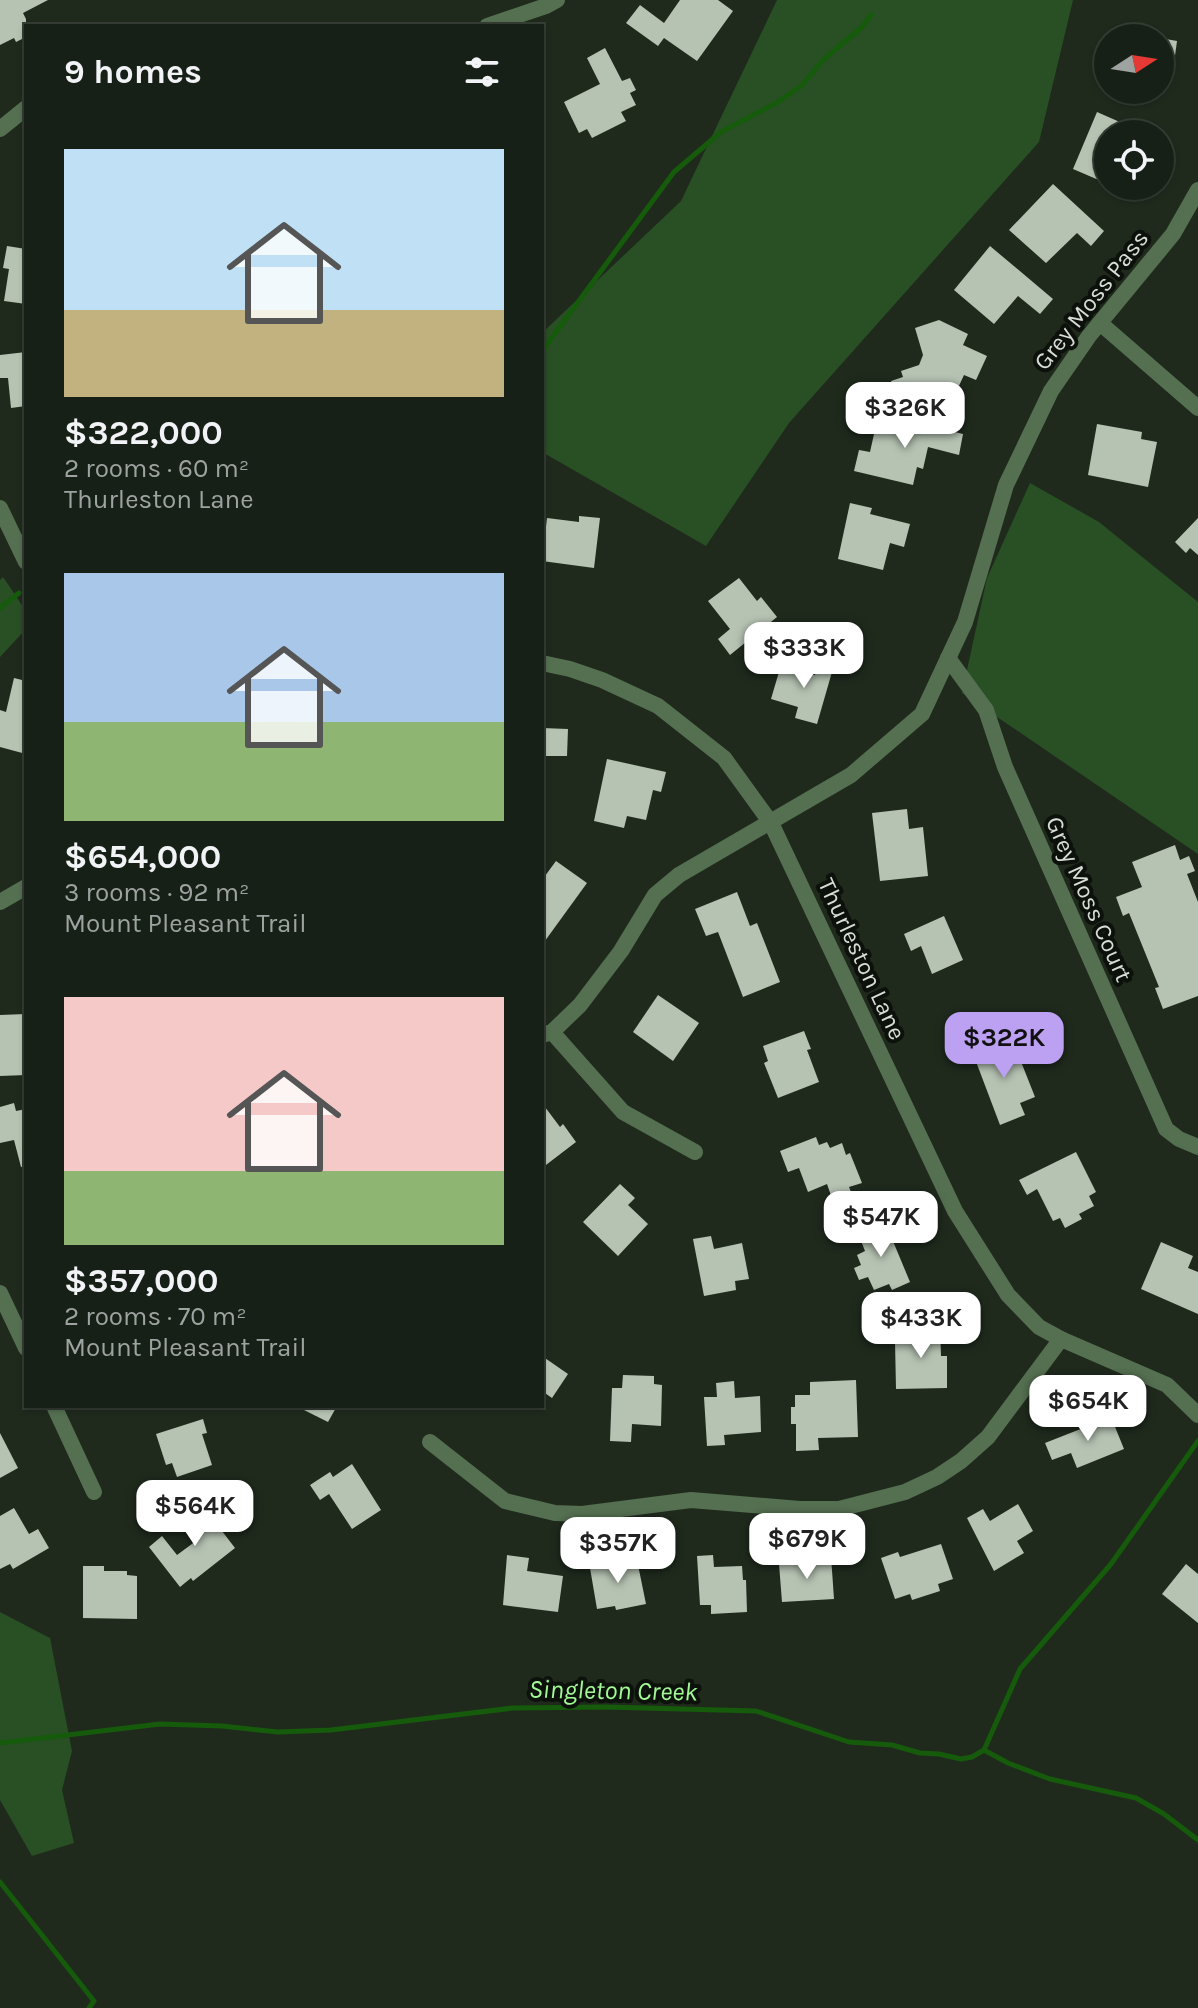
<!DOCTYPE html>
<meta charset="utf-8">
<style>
body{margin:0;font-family:Karla,sans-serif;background:#20281f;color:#f1f3f6;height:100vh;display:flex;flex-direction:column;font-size:30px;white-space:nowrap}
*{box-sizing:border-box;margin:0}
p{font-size:26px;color:#9ea3a1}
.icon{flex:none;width:44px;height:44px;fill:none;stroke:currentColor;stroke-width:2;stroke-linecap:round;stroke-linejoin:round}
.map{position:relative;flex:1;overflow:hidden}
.panel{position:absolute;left:24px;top:24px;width:520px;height:1384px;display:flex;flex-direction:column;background:#172016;border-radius:0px;box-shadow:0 2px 6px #0004,0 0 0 2px #363e35}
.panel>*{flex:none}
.needle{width:52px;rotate:78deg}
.tools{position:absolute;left:1094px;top:24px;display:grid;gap:16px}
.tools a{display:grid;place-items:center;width:80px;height:80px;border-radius:50%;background:#172016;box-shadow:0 2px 6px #0004,0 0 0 2px #363e35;font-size:40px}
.price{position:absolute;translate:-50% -68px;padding:0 18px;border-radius:16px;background:#fff;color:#222;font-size:26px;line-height:52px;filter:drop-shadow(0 2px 4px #0008)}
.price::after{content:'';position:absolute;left:50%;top:48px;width:24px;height:18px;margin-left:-12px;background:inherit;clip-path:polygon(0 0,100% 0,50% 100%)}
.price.selected{background:#bca0f2;color:#111}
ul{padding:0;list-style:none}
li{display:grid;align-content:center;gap:16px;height:424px;padding:0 40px}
li span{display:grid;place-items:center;height:248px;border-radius:0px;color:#555}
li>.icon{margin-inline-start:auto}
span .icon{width:144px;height:144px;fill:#fffc;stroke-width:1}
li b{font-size:34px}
h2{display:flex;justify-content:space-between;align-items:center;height:96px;padding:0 40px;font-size:34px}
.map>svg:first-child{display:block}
.green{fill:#294f24}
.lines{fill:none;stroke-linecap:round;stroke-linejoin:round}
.stream{stroke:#165a0c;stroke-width:5}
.building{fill:#b6c3b3}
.street{stroke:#556f51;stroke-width:16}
.labels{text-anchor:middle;stroke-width:8;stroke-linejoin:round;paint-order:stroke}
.street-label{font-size:24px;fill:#d7ded6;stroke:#0c110b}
.water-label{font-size:26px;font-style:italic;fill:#a2f996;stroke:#0c110b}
</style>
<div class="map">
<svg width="1198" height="2008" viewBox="0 0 1198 2008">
<rect width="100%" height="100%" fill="#1f2a1d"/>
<g class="green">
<polygon points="777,0 1073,0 1039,142 789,423 706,546 542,452 542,333 681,201"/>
<polygon points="1030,483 1099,522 1198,602 1198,854 962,693 987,578"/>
<polygon points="3,577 26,611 26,629 0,657 0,580"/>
<polygon points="0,1612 50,1638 72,1751 62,1790 74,1843 32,1856 0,1800"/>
</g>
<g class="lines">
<g class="stream">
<polyline points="542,351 674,172 721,132 778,102 801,86 824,59 862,27 871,15"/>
<polyline points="0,608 19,593"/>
<polyline points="0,1743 160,1724 222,1726 278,1732 331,1730 513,1708 606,1707 756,1711 849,1742 892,1745 920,1753 939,1754 961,1759 972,1757 984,1750"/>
<polyline points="984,1750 1020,1669 1111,1564 1198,1441"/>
<polyline points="984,1750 1008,1763 1050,1779 1136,1798 1164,1814 1198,1840"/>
<polyline points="0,1882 94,2001 89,2008"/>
</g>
</g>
<g class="building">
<polygon points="0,0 48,0 23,13 26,19 26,37 16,42 14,38 0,45"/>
<polygon points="680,0 718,0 733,11 697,61 664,38 658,46 626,23 640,5 664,23"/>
<polygon points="1160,38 1177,41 1174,63 1160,60"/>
<polygon points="605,48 622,81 630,78 636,90 630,93 636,105 621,112 626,121 592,138 587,129 579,133 564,102 600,84 587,58"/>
<polygon points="1097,112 1147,134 1108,134 1108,184 1073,169"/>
<polygon points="1053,184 1104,231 1091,246 1077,233 1046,263 1009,230"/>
<polygon points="7,246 26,249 26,304 4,301 9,269 3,268"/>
<polygon points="990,246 1053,299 1040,314 1018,296 994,324 954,290"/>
<polygon points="939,320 968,334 963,345 987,356 976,380 964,375 957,390 946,394 940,408 912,396 910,389 895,393 891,381 903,377 901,371 919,365 923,355 915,328"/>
<polygon points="26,352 26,406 11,408 8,378 0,378 0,355"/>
<polygon points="897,418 963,434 959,455 928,447 923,469 917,467 913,485 854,471 859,450 870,452 876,425 894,429"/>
<polygon points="1097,424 1142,432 1141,439 1157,442 1148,487 1088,475"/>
<polygon points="850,503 872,508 870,514 910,524 904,547 890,543 883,570 838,559"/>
<polygon points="579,516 600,518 594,568 542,561 547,518 579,522"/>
<polygon points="1198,518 1198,555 1190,548 1186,553 1175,542"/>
<polygon points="739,578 757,601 761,597 777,617 730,655 718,639 730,629 708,601"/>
<polygon points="819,661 834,665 817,724 795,718 798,707 771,699 781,665 815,675"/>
<polygon points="14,678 26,681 26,754 0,747 0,710 6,712"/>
<polygon points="542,728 568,729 567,756 542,756"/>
<polygon points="607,759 666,772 661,792 653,790 646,820 627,816 624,828 594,821"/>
<polygon points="907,809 909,829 923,827 928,876 880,881 872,813"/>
<polygon points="1175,845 1180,860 1189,856 1195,871 1187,874 1198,902 1198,996 1163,1009 1155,988 1159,987 1129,913 1123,916 1116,897 1142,887 1132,862"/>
<polygon points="556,861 587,883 542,945 542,880"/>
<polygon points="737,892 750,926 757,923 780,982 743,997 718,932 706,936 695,909"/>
<polygon points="944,916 963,960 932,974 921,946 911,951 904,934"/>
<polygon points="658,995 699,1023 673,1061 633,1032"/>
<polygon points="26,1014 26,1075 0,1076 0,1015"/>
<polygon points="804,1031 811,1049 807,1050 819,1082 778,1098 764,1063 768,1061 763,1046"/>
<polygon points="1012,1039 1035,1097 1020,1103 1025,1115 1000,1125 972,1051 985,1046 987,1049"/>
<polygon points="14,1103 16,1111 26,1109 26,1166 21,1167 14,1140 0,1143 0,1107"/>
<polygon points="542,1103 560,1127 563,1124 576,1142 542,1168"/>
<polygon points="816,1137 819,1145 827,1142 830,1148 842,1143 846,1155 850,1153 862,1183 849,1187 853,1197 834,1204 827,1184 808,1192 799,1168 788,1172 780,1151"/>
<polygon points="1076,1152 1096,1192 1089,1196 1094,1206 1079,1214 1082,1219 1065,1228 1060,1218 1053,1221 1037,1189 1027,1195 1019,1180"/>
<polygon points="620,1184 635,1198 628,1205 648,1224 618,1256 583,1222"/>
<polygon points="885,1222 910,1282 892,1290 889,1284 874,1290 868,1277 859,1280 854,1268 861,1265 857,1255 865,1251 858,1233"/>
<polygon points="711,1236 714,1249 742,1243 749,1279 735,1281 736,1290 704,1296 693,1239"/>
<polygon points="1161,1242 1193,1256 1188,1268 1198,1272 1198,1314 1141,1289"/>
<polygon points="912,1324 940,1324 941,1356 947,1356 947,1388 896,1389 895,1341 912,1340"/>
<polygon points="542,1356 568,1374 552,1398 542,1391"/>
<polygon points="623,1375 654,1376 654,1384 662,1385 661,1426 632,1424 631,1442 610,1441 612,1388 622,1388"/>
<polygon points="856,1380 858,1437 818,1438 819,1450 796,1451 796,1424 791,1424 791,1407 795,1407 795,1395 810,1395 810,1382"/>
<polygon points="734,1381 735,1398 760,1396 761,1432 724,1435 725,1445 707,1446 704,1397 717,1397 716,1383"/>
<polygon points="296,1406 337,1406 328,1422"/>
<polygon points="1111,1417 1124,1449 1077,1468 1071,1453 1052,1460 1045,1443"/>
<polygon points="203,1419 207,1433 202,1434 212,1465 177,1477 172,1463 166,1465 156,1434"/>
<polygon points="0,1433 18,1468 0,1478"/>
<polygon points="352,1464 381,1510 352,1529 329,1494 320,1500 310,1485 330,1472 333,1477"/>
<polygon points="199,1501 235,1548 193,1581 191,1578 180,1587 149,1547 162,1536 177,1555 200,1538 182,1515"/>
<polygon points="1018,1504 1033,1531 1017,1541 1024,1553 994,1571 967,1518 983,1509 990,1521"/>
<polygon points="14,1508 29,1534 38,1529 49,1548 13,1569 10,1564 0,1569 0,1516"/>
<polygon points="941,1544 953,1579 938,1584 940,1591 912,1600 910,1594 895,1599 881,1558 898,1552 900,1557"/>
<polygon points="507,1555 529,1558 527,1571 563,1576 558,1612 503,1605"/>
<polygon points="636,1555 646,1604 616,1610 615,1606 597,1609 590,1568 622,1562 621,1558"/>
<polygon points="713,1555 714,1567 742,1566 743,1580 746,1580 747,1612 711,1614 711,1605 700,1605 697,1556"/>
<polygon points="831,1556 834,1599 782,1602 779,1564 812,1562 812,1558"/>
<polygon points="1186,1564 1198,1574 1198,1623 1162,1594"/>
<polygon points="83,1566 104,1566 104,1571 127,1571 127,1575 137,1576 137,1619 83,1618"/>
</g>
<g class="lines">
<g class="street">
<polyline points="487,26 546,6 557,0"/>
<polyline points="0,129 26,108"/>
<polyline points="1100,323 1198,408"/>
<polyline points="0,508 26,562"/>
<polyline points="948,658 986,710 1005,767 1166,1129 1179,1139 1198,1147"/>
<polyline points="542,663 570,669 602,680 658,706 724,758 771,823 955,1211 1008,1295 1039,1327 1061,1339 1167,1385 1198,1415"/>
<polyline points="0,902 26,887"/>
<polyline points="552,1032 623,1112 695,1152"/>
<polyline points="542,1035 552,1032 580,1005 621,951 655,895 679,875 851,775 922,714 965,622 1006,485 1051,391 1089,336 1173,234 1198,190"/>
<polyline points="0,1293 26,1348"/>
<polyline points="54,1406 94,1492"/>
<polyline points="430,1442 505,1501 555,1513 582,1514 691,1500 800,1509 839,1509 905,1492 937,1477 961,1461 988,1437 1061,1339"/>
</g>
</g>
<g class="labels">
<g class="street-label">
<text transform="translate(1091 300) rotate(-52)" y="8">Grey Moss Pass</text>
<text transform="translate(1089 899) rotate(66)" y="8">Grey Moss Court</text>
<text transform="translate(862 959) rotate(65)" y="8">Thurleston Lane</text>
</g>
<g class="water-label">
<text transform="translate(613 1690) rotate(1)" y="9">Singleton Creek</text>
</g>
</g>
</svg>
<div class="tools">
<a><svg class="needle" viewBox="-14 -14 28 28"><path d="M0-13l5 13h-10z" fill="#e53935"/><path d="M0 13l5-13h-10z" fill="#9ea3a1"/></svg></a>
<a><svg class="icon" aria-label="locate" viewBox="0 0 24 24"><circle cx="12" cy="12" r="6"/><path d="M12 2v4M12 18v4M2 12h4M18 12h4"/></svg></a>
</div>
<b class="price" style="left:905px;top:450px">$326K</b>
<b class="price" style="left:804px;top:690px">$333K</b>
<b class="price selected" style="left:1004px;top:1080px">$322K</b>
<b class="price" style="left:881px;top:1259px">$547K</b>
<b class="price" style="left:921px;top:1360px">$433K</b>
<b class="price" style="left:1088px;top:1443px">$654K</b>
<b class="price" style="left:195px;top:1548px">$564K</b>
<b class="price" style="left:807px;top:1581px">$679K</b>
<b class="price" style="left:618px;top:1585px">$357K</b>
<section class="panel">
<h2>9 homes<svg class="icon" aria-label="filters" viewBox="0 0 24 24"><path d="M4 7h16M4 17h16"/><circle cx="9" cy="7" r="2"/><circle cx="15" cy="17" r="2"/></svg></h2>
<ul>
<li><span style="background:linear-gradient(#bfe0f5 65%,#c2b280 0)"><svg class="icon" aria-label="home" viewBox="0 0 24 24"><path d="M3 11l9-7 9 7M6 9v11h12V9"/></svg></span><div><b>$322,000</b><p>2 rooms · 60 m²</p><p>Thurleston Lane</p></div></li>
<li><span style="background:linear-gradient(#a9c7e8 60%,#8fb573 0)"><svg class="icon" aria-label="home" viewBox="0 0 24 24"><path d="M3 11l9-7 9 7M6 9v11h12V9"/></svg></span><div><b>$654,000</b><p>3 rooms · 92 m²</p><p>Mount Pleasant Trail</p></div></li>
<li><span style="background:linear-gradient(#f6c9c9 70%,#8fb573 0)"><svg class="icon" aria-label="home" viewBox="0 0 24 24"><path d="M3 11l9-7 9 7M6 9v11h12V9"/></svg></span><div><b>$357,000</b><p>2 rooms · 70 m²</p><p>Mount Pleasant Trail</p></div></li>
</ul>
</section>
</div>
